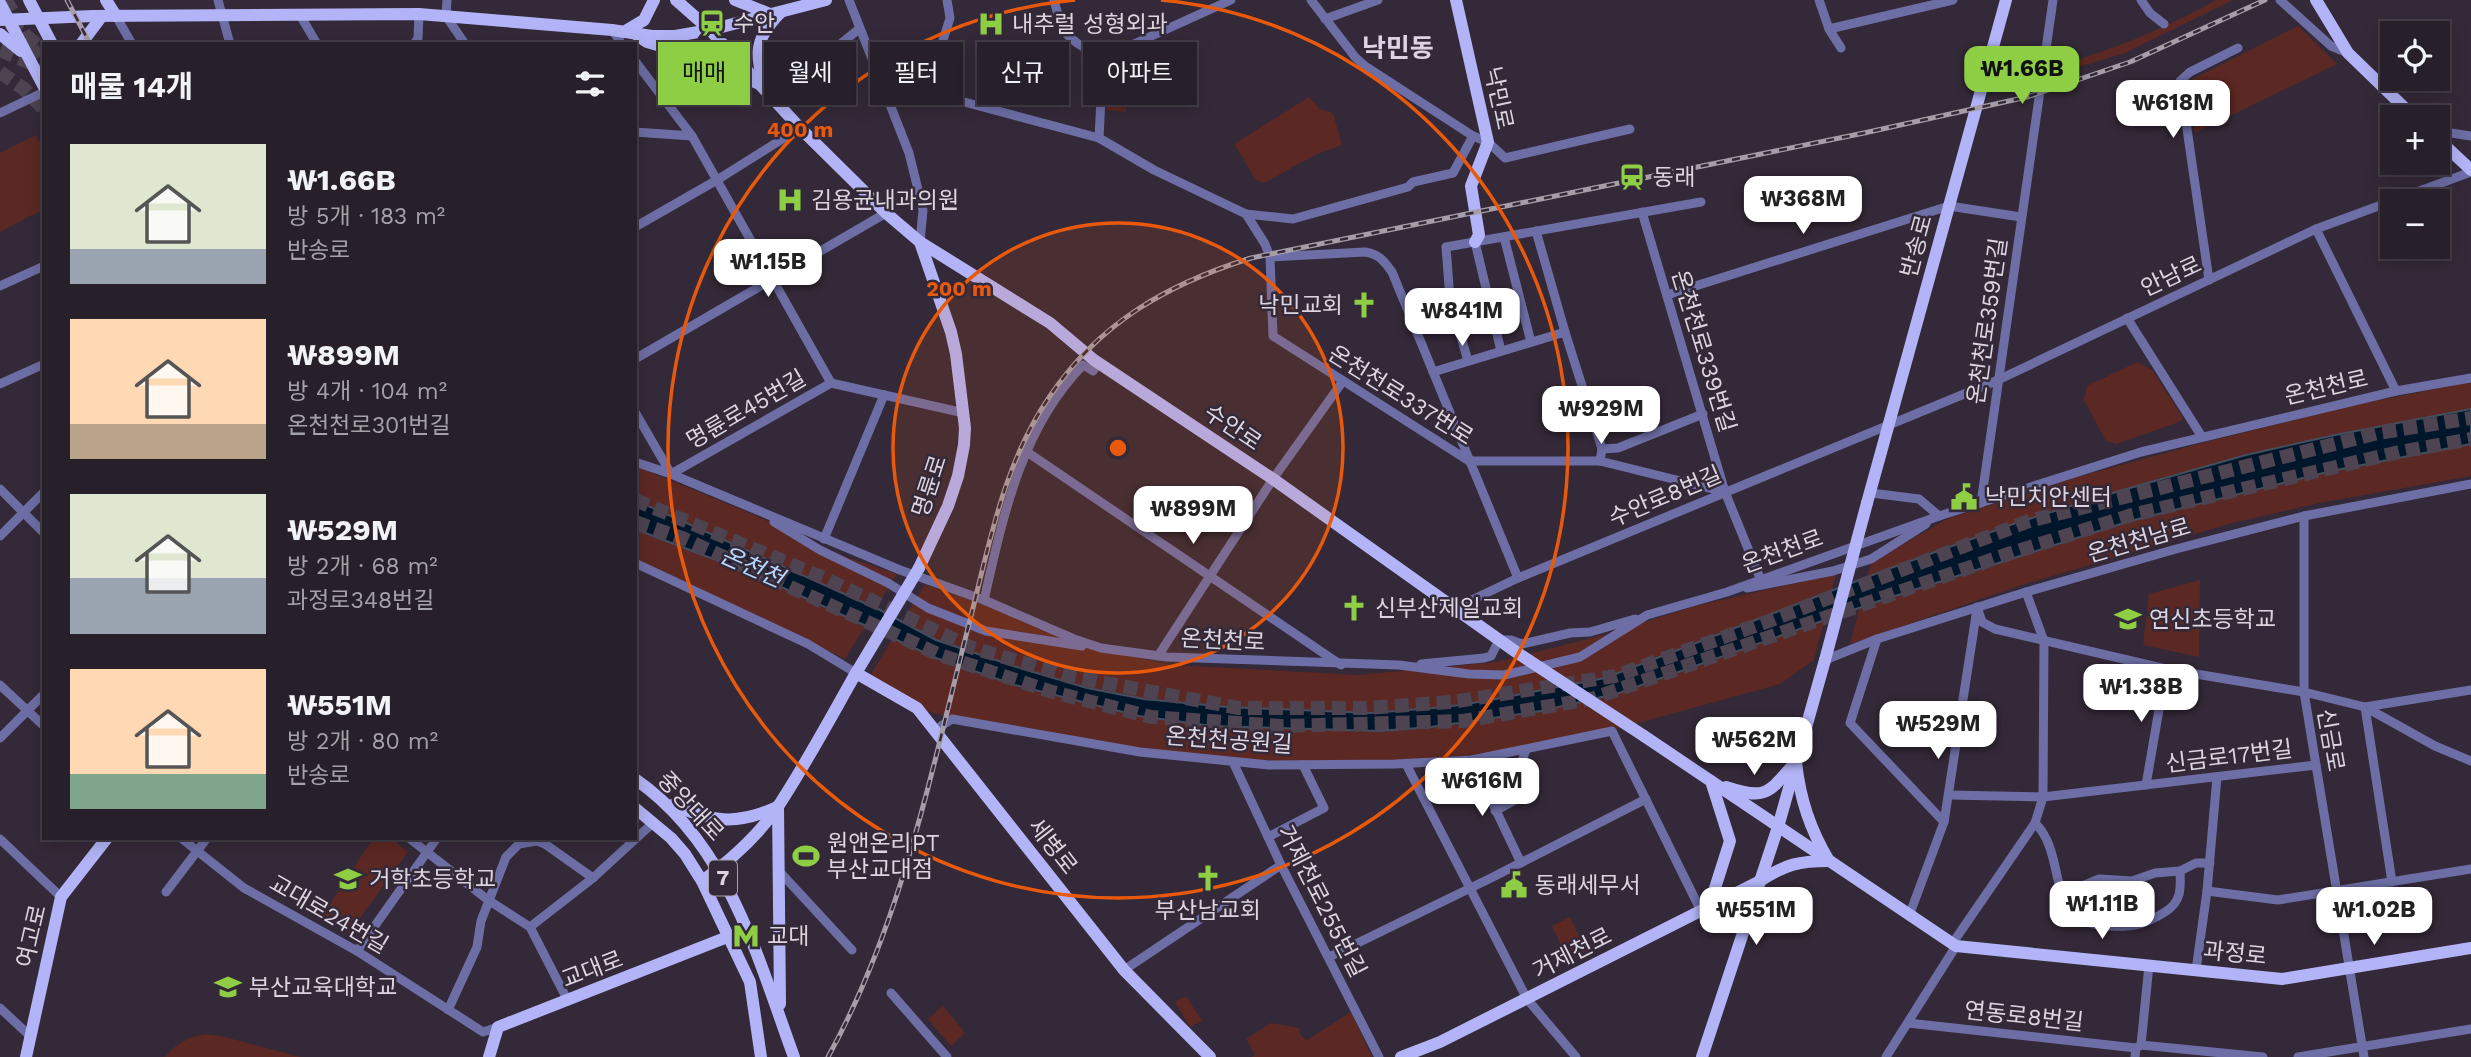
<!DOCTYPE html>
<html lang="ko">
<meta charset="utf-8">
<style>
body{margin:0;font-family:"Work Sans","Noto Sans KR",sans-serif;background:#332c36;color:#f1f3f6;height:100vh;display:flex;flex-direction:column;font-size:26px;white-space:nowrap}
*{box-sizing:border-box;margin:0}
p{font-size:23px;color:#a4a2a8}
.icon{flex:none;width:38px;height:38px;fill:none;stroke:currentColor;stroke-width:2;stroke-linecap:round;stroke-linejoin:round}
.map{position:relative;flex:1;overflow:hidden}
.side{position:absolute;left:42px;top:42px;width:595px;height:798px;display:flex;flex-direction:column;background:#271f2a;border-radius:0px;box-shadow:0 4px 18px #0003,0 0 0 2px #433d47}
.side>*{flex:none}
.top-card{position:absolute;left:658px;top:42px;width:665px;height:63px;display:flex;gap:14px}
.buttons{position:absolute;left:2380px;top:21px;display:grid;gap:14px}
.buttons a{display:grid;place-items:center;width:70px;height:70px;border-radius:0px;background:#271f2a;box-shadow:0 4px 18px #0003,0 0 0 2px #433d47;font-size:35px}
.price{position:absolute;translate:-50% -60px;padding:0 16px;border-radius:14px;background:#fff;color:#222;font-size:23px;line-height:46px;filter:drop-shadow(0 2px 4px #0008)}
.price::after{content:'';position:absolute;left:50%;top:42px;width:21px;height:16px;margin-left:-10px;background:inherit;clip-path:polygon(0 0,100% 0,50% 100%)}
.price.current{background:#8dce44;color:#111}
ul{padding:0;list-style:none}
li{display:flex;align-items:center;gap:21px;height:175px;padding:0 28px}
li span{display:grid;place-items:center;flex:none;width:196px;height:140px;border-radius:0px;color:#555}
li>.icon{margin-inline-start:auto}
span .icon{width:84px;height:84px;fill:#fffc;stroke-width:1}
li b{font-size:30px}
h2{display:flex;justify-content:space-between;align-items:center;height:84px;padding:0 28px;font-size:30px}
.tag{padding:0 24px;border-radius:0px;background:#271f2a;box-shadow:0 4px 18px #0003,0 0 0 2px #433d47;font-size:24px;line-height:63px}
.tag.current{background:#8dce44;color:#111}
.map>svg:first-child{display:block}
.green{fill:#5c2823}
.water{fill:#00162a;stroke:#424f60;stroke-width:2}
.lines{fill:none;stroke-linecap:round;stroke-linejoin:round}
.major-tunnel{stroke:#4d4351;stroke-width:12;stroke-dasharray:12 6;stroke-linecap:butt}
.highway-tunnel{stroke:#4d4351;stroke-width:14;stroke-dasharray:14 7;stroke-linecap:butt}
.minor{stroke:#6d6ea5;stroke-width:9}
.major{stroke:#b2b4f7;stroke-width:12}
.rail-casing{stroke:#a59da8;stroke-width:5}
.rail{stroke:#342938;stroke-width:2.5;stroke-dasharray:8;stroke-linecap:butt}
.major-bridge{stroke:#b2b4f7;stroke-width:12}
.ring{fill:none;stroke:#e8590c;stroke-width:3.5}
.labels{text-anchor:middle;stroke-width:5;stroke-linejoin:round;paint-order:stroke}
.shield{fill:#342938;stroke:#aaa1ad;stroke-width:2}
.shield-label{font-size:21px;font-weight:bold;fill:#dcd5df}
.poi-label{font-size:23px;fill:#dcd5df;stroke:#342938;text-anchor:start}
.street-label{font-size:23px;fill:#dcd5df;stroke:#342938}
.water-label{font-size:24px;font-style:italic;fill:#b4d9fc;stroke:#342938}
.quarter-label{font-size:26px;font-weight:bold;fill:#e0d2e5;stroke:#342938}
.centre{fill:#e8590c;stroke:#342938;stroke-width:3.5}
.ring-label{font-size:21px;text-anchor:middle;font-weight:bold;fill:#e8590c;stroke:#342938;stroke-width:5;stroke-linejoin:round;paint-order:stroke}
</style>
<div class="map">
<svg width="2471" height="1057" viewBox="0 0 2471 1057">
<rect width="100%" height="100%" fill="#342938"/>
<g class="green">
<path d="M2216,0H2233L2125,53L1999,91L2001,82L2008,79C2081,62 2150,37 2216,0Z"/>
<polygon points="2298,26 2337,64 2195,133 2187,82"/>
<polygon points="1112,80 1127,88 1126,112 1106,110"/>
<polygon points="1309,97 1320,109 1333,113 1342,145 1315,155 1264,183 1256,180 1234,144"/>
<polygon points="36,135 44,151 44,209 0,232 0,153"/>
<polygon points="2137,362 2152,370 2183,418 2179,422 2116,444 2106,441 2084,400 2087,386"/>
<polygon points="2471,382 2471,476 2319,503 2232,523 2025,584 1850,644 1871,563 1947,519 2081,476 2206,442 2360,404"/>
<polygon points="635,466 750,513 846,557 897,574 845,659 635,560"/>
<polygon points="1836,574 1814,660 1780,684 1616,729 1471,759 1304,763 1140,751 932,713 870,678 870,676 925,584 983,605 1081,647 1173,665 1358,675 1497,662 1611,633 1695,606"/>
<polygon points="2200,580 2199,657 2143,645 2149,594"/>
<polygon points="373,838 391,838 408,852 349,933 322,916"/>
<polygon points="1570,917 1586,952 1568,960 1552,926"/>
<polygon points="1186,996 1202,1021 1190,1027 1175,1002"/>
<polygon points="943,1006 965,1033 951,1046 928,1019"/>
<polygon points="1351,1012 1372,1057 1252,1057 1255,1054 1246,1039 1271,1023 1299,1028 1301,1036 1307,1040"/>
<path d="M205,1034L221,1036L301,1057H165C176,1043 188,1038 205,1034Z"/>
</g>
<polygon class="water" points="2471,409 2471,444 2331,471 2130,521 1873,603 1619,693 1541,711 1431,727 1379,731 1212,726 1139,716 1015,685 936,658 755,575 635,529 635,500 880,610 936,640 1020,668 1087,688 1144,699 1227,707 1371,713 1446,707 1485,701 1605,678 1888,569 2016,523 2116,492 2246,455 2335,435"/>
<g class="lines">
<polyline class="major-tunnel" points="7,0 44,68"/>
<g class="highway-tunnel">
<polyline points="9,23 44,50"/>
<polyline points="0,50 44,69"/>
<polyline points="0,72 24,89 44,109"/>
<polyline points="635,500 824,578 970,647 1068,676 1239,708 1366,708 1452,702 1615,676 1766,622 2029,521 2378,433 2471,418"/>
<polyline points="635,522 682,538 940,655 1049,691 1151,717 1282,726 1463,721 1591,699 2008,554 2132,515 2399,452 2471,439"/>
</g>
<g class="minor">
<polyline points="218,0 230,44"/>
<polyline points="447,0 446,16 465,44"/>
<polyline points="849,0 909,153 923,210 920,242"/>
<path d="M1054,0C1064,40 1068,38 1103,58L1099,138"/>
<polyline points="1311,0 1355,57 1365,66 1473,136 1488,142 1505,158 1630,129"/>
<polyline points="1819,0 1829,29 1841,48"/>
<polyline points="2141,0 2150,13 2164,24"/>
<polyline points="2280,0 2331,46 2348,53"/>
<polyline points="300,15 317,44"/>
<polyline points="116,16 132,44"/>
<polyline points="1325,19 1378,0"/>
<polyline points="1829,29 1953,0"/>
<polyline points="612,30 622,44"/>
<polyline points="414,44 418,38 419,14"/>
<polyline points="1103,58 1231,0"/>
<polyline points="635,61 692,136 831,383"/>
<polyline points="882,89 942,96 1099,138 1154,170 1246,214 1293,219 1408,187 1413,182 1453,173 1473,136"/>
<polyline points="942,96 939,53 950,18 947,0"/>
<polyline points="773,98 859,29"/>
<polyline points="0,113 44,92"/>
<polyline points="2438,131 2471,136"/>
<polyline points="635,132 692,136"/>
<polyline points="1642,212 1725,492 1760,578"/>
<polyline points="1246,214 1265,244 1270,257 1273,336 1469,461 1600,461 1725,492"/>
<polyline points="635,227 717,180 800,128"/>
<polyline points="2316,229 2396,391"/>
<polyline points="1536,231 1565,332 1602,449 1600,461"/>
<polyline points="1504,237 1531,342"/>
<polyline points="1475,242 1501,351"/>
<path d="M1270,257L1365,252C1379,254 1384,261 1392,272L1518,578"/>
<polyline points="2209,280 2180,81 2190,72 2238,48"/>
<polyline points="0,286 44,266"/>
<polyline points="1667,295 1949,206 2021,217"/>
<polyline points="2127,318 2202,437"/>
<polyline points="635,359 886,213"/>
<polyline points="1468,361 1450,299 1446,247 1701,202"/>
<polyline points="1433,372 1565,332"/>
<polyline points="0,384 44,364"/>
<polyline points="635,412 671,474 831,383 964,413"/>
<polyline points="1602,449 1618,448 1703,414"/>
<polyline points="1027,452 1341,665"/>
<polyline points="635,462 671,474 900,570 984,600 1074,639 1101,648 1167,657 1399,665 1469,674 1504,675 1580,657 1647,615 1727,592 1939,516 2141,452 2396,391 2471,378"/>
<polyline points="0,489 44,533"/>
<polyline points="1871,493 1919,499 1939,516"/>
<polyline points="1981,503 2053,0"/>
<polyline points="2304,516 2304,692 2364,1057"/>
<polyline points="774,522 820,550 888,583 928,608 986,631 1082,646"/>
<polyline points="0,536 44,492"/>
<polyline points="824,539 884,395"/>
<polyline points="635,563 808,644 856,673"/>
<polyline points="1747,588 1833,571 1871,559 1926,524"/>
<path d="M984,600C1003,517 1021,428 1083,365L1093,371L1098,363"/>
<polyline points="1977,607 1982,622 1995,629 2166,669 2304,692 2365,707 2435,746 2471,761"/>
<polyline points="1455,608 1518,578 1998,380 2316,229 2471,172"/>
<polyline points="1877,639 1850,723 1944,822"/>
<polyline points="1158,656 1273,479 1343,381"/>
<polyline points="1825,660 1877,639 2026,592 2176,549 2304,516 2471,484"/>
<polyline points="1421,664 1484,658 1491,656 1499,640 1511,640 1522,644 1570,633 1590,632 1635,619"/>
<polyline points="0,685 44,726"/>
<polyline points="937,733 941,726 952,719 1140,752 1269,765 1395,764 1472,760 1612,731 1701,911"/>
<polyline points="0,738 44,694"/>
<polyline points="1472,760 1521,863"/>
<polyline points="1233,762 1281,865 1379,1057"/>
<polyline points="1406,764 1527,999 1576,1057"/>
<polyline points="2146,785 2166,669"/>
<polyline points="1949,795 2043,797 2316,765"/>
<polyline points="1495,811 1526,794 1514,768 1521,763 1526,750"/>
<path d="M2035,823C2069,856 2042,924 2109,926C2133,927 2144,925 2165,912C2181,902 2181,890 2180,871L2196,863H2210"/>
<polyline points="1268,837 1324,808 1303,765"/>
<polyline points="181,838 244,888 357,951 483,1032 498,1027"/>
<polyline points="409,838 488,900 530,927 568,1001"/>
<polyline points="0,839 61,897"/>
<polyline points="779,871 852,950"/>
<polyline points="2392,882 2365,707 2471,690"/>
<polyline points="2207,891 2278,900 2471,869"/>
<polyline points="166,892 207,838"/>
<polyline points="2063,894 2099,879 2132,881 2155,873 2180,871"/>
<polyline points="1909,916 1944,822 1977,609"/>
<polyline points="530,927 593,878 654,822"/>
<polyline points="1952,944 2035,823 2043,797 2044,641 2026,592"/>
<polyline points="357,951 437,838"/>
<polyline points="1329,957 1491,878 1646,799"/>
<polyline points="1124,970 1281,865"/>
<polyline points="2196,970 2207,891 2217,777"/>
<polyline points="891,993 947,1057"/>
<polyline points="0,1008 30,1036"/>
<polyline points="448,1010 477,947 481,921 506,857 519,844 537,841 545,844 593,878"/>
<polyline points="1908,1023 2136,1048"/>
<polyline points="2141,1045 2263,1057"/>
<polyline points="1886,1057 1956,946"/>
<polyline points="2135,1057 2136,1048 2141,1045 2149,965"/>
<polyline points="2298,1057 2471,1029"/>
</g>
<g class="major">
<polyline points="29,0 52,44"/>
<polyline points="106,0 116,16"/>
<polyline points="676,0 710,30 800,128 886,213 920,242 951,332 956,354 965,428 964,445 958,476 948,506 919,568"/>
<polyline points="735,0 770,14"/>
<polyline points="1456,0 1488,142 1471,186 1479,235 1475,242"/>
<polyline points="2316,0 2348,53 2414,117"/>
<polyline points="0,3 44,87"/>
<polyline points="0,20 93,16 419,14 612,30 652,36 675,36 710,30 826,0"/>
<polyline points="624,32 644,20 654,0"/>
<polyline points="0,34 21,51"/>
<polyline points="638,36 647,42 695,56 757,83"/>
<polyline points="81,44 102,16"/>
<path d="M765,87C755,53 754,39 781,12"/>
<polyline points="2438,139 2471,170"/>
<polyline points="920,242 1050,323 1094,360 1273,479 1519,654"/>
<polyline points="1867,503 2006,0"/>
<polyline points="1644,736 1956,946 2282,979 2471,948"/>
<path d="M635,779C728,843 757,956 794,1057"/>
<path d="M1726,787C1765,800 1768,794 1793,765"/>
<path d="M672,805C712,821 735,826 775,808"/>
<polyline points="778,806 780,1004"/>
<polyline points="635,808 671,838 685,854 702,881 750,982 761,1057"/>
<path d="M702,881C731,860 759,835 779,805C807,762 831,717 856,673L917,708L1124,970L1210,1057"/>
<polyline points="1709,907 1730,841 1711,781"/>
<polyline points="26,1057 61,897 107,838"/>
<polyline points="489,1057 498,1027 730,936"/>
<path d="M1401,1057L1440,1042L1760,881C1786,864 1799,861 1829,861C1810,829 1800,799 1796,762"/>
<polyline points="1702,1057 1778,827 1825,660"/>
</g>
<g class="rail-casing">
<g id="rail">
<polyline points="67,0 90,44"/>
<path d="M828,1057C902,923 931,772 969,624C989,546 1003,464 1050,396C1100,322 1168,284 1251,258L1864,133L2027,97L2130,62L2265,0"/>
</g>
</g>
<use href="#rail" class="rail"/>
<g class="major-bridge">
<polyline points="1519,654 1644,736"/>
<polyline points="1825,660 1867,503"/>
<polyline points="856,673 919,568"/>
</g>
</g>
<circle cx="1118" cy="448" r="225" fill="#e8590c" fill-opacity=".12"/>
<g class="ring">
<circle cx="1118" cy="448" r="225"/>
<path d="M1161 0A450 450 0 1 1 1075 0"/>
</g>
<defs>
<g id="station-bare" transform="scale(2.1)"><path d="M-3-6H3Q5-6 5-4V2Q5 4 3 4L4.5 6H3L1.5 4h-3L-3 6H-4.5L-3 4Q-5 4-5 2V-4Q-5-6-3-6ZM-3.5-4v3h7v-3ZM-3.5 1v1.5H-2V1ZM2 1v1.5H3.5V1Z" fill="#8dce44" stroke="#342938" stroke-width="2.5" paint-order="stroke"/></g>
<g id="hospital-bare" transform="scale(2.1)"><path d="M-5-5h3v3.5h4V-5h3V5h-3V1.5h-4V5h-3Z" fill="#8dce44" stroke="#342938" stroke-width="2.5" paint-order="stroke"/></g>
<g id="church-bare" transform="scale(2.1)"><path d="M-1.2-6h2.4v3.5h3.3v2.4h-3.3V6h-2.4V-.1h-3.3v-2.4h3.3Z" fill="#8dce44" stroke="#342938" stroke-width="2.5" paint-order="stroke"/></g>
<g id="civic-bare" transform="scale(2.1)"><path d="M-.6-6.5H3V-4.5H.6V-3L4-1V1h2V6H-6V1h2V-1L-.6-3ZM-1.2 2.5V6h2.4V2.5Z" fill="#8dce44" stroke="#342938" stroke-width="2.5" paint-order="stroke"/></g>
<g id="school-bare" transform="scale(2.1)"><path d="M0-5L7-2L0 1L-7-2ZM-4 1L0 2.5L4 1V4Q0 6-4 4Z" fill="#8dce44" stroke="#342938" stroke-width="2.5" paint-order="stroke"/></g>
<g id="stadium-bare" transform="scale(2.1)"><path d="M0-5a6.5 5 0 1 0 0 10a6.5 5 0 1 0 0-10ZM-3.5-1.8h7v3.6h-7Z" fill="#8dce44" stroke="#342938" stroke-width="2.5" paint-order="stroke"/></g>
<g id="metro-bare" transform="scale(2.1)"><path d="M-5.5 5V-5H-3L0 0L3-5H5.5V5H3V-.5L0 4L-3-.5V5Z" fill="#8dce44" stroke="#342938" stroke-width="2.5" paint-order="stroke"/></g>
<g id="university-bare" transform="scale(2.1)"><path d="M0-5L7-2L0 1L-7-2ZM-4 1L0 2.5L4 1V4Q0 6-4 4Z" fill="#8dce44" stroke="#342938" stroke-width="2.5" paint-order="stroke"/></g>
</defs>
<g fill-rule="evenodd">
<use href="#station-bare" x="712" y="23"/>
<use href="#hospital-bare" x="991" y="24"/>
<use href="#station-bare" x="1632" y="177"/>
<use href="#hospital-bare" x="790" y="200"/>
<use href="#church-bare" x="1364" y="305"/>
<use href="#civic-bare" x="1964" y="497"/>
<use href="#church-bare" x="1354" y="608"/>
<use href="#school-bare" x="2128" y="619"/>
<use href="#stadium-bare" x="806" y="856"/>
<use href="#church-bare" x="1208" y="878"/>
<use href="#school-bare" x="348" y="879"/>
<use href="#civic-bare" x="1514" y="885"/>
<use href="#metro-bare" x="746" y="936"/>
<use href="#university-bare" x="228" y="987"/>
</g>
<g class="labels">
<rect class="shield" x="709" y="860.5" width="28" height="35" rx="5"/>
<g class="shield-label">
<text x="723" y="885">7</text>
</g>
<g class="poi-label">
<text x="733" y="31">수안</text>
<text x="1012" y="32">내추럴 성형외과</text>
<text x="1653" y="185">동래</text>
<text x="811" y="208">김용균내과의원</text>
<text x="1343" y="313" text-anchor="end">낙민교회</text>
<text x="1985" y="505">낙민치안센터</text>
<text x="1375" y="616">신부산제일교회</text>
<text x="2149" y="627">연신초등학교</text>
<text x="827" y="851">원앤온리PT<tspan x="827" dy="26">부산교대점</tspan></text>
<text x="369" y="887">거학초등학교</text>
<text x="1535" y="893">동래세무서</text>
<text x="1208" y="918" text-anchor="middle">부산남교회</text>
<text x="767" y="944">교대</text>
<text x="249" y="995">부산교육대학교</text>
</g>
<g class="street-label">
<text transform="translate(1499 98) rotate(78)" y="8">낙민로</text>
<text transform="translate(1916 246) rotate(-75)" y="8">반송로</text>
<text transform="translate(2171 276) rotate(-25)" y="8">안남로</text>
<text transform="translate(1987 321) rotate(-82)" y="8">온천천로359번길</text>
<text transform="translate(1704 351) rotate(73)" y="8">온천천로339번길</text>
<text transform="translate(2326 387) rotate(-13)" y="8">온천천로</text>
<text transform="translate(1401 395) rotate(32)" y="8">온천천로337번로</text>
<text transform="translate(746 409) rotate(-30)" y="8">명륜로45번길</text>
<text transform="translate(1233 427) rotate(34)" y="8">수안로</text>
<text transform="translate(929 486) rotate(-72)" y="8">명륜로</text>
<text transform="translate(1665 496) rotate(-23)" y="8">수안로8번길</text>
<text transform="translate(2139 540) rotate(-16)" y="8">온천천남로</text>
<text transform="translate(1782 551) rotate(-20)" y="8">온천천로</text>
<text transform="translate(1223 640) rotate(3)" y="8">온천천로</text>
<text transform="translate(1229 740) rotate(4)" y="8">온천천공원길</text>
<text transform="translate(2331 740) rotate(80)" y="8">신금로</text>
<text transform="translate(2229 756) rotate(-7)" y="8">신금로17번길</text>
<text transform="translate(691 806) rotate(47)" y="8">중앙대로</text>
<text transform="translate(1053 846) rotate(52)" y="8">세병로</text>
<text transform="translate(1322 901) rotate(63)" y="8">거제천로255번길</text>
<text transform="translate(329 914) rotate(30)" y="8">교대로24번길</text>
<text transform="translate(31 936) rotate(-77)" y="8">여고로</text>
<text transform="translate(1572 953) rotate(-27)" y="8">거제천로</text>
<text transform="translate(2235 953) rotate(6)" y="8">과정로</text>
<text transform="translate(592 969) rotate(-21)" y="8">교대로</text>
<text transform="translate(2024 1016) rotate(6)" y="8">연동로8번길</text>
</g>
<g class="water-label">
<text transform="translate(752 567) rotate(24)" y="8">온천천</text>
</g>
<g class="quarter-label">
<text x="1398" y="57">낙민동</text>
</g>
</g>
<circle cx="1118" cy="448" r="10" class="centre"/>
<g class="ring-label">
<text x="800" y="137">400 m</text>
<text x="959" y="296">200 m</text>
</g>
</svg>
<div class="buttons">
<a><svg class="icon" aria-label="locate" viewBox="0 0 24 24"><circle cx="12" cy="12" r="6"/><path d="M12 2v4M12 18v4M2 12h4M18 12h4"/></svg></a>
<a>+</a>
<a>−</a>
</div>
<b class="price current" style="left:2022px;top:106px">₩1.66B</b>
<b class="price" style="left:2173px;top:140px">₩618M</b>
<b class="price" style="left:1803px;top:236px">₩368M</b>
<b class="price" style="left:768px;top:299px">₩1.15B</b>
<b class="price" style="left:1462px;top:348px">₩841M</b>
<b class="price" style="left:1601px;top:446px">₩929M</b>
<b class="price" style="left:1193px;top:546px">₩899M</b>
<b class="price" style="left:2141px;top:724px">₩1.38B</b>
<b class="price" style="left:1938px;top:761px">₩529M</b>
<b class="price" style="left:1754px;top:777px">₩562M</b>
<b class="price" style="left:1482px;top:818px">₩616M</b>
<b class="price" style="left:2102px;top:941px">₩1.11B</b>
<b class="price" style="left:1756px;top:947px">₩551M</b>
<b class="price" style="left:2374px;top:947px">₩1.02B</b>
<div class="top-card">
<a class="tag current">매매</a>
<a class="tag">월세</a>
<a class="tag">필터</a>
<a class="tag">신규</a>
<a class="tag">아파트</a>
</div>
<section class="side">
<h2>매물 14개<svg class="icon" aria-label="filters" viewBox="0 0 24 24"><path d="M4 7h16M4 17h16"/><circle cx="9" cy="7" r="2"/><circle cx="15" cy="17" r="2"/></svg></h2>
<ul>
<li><span style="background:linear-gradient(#dfe7d0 75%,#9aa5b1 0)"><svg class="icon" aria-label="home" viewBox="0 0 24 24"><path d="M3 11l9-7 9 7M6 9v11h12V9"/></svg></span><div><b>₩1.66B</b><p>방 5개 · 183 m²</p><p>반송로</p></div></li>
<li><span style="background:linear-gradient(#ffd9b3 75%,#b9a48a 0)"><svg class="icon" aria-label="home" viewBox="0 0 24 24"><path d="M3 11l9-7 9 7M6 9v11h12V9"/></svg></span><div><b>₩899M</b><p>방 4개 · 104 m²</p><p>온천천로301번길</p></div></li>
<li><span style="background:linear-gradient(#dfe7d0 60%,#9aa5b1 0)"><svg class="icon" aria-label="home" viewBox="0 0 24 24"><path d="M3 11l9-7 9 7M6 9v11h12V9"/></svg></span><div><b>₩529M</b><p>방 2개 · 68 m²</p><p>과정로348번길</p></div></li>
<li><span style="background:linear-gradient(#ffd9b3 75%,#7fa58c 0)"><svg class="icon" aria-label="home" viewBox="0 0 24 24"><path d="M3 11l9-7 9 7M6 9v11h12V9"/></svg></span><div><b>₩551M</b><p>방 2개 · 80 m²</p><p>반송로</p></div></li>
</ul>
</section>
</div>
